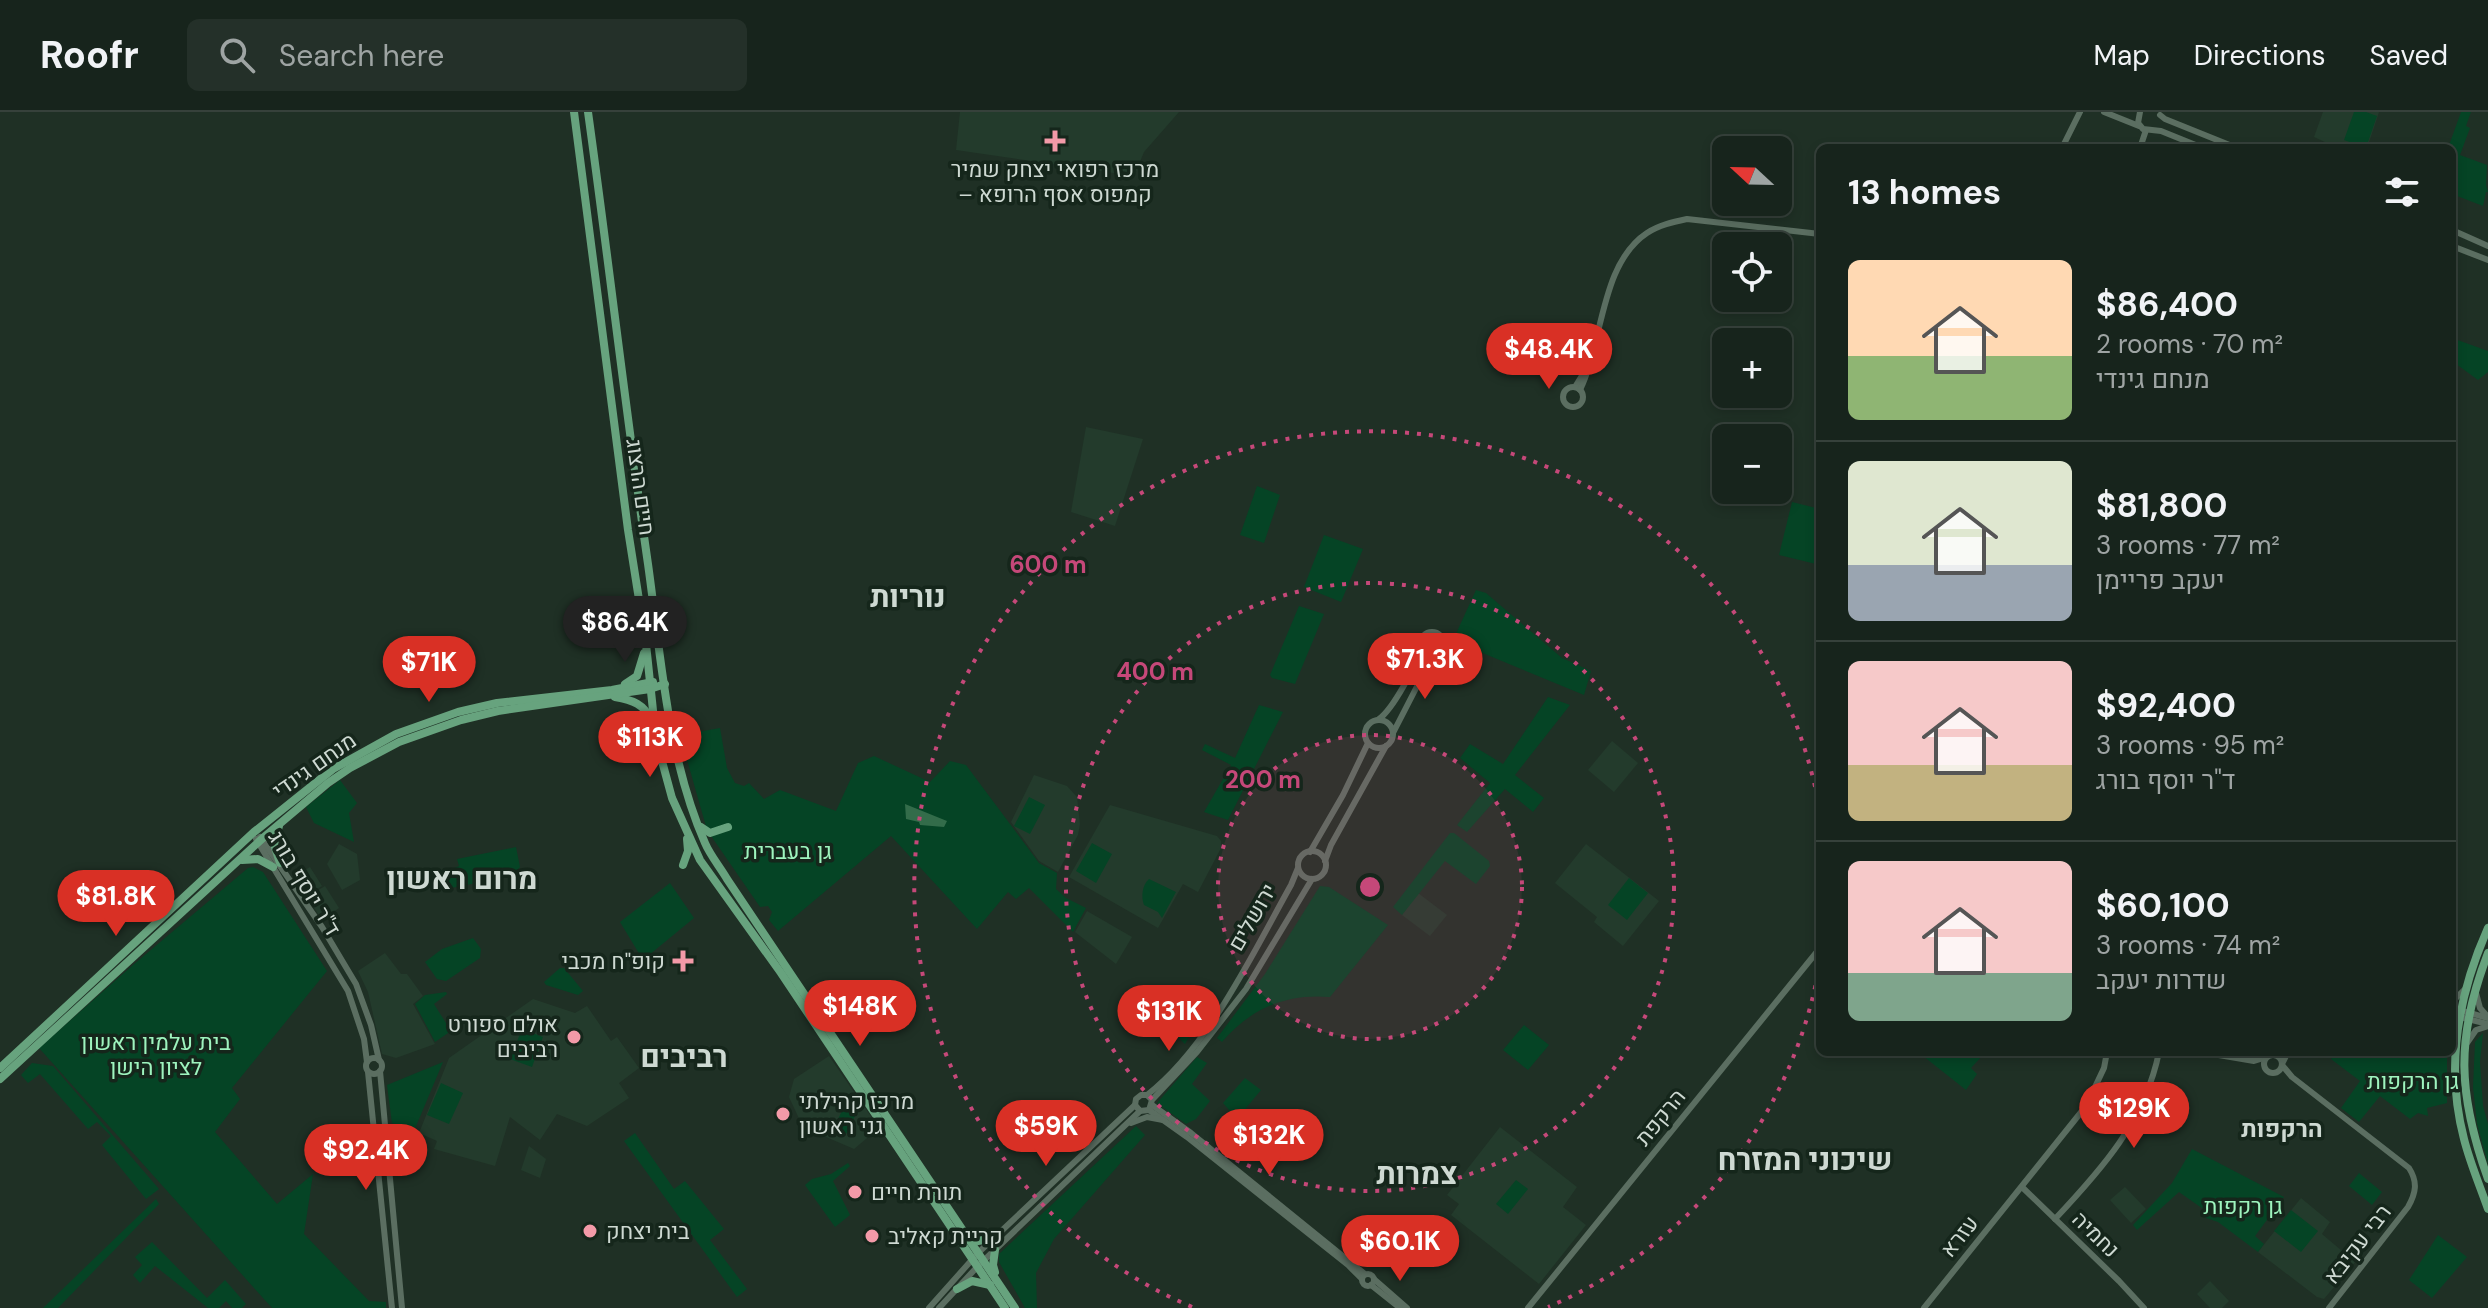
<!DOCTYPE html>
<meta charset="utf-8">
<style>
body{margin:0;font-family:"DM Sans",Heebo,sans-serif;background:#243029;color:#f1f3f6;height:100vh;display:flex;flex-direction:column;font-size:30px;white-space:nowrap}
*{box-sizing:border-box;margin:0}
p{font-size:26px;color:#9ea4a3}
.icon{flex:none;width:44px;height:44px;fill:none;stroke:currentColor;stroke-width:2;stroke-linecap:round;stroke-linejoin:round}
.map{position:relative;flex:1;overflow:hidden}
.side{position:absolute;left:1816px;top:32px;width:640px;height:912px;display:flex;flex-direction:column;background:#17241c;border-radius:12px;box-shadow:0 4px 12px #0003,0 0 0 2px #36413b}
.side>*{flex:none}
.needle{width:52px;rotate:292deg}
.buttons{position:absolute;left:1712px;top:24px;display:grid;gap:16px}
.buttons a{display:grid;place-items:center;width:80px;height:80px;border-radius:12px;background:#17241c;box-shadow:0 4px 12px #0003,0 0 0 2px #36413b;font-size:40px}
.price{position:absolute;translate:-50% -68px;padding:0 18px;border-radius:28px;background:#d93025;color:#fff;font-size:26px;line-height:52px;filter:drop-shadow(0 2px 4px #0008)}
.price::after{content:'';position:absolute;left:50%;top:48px;width:24px;height:18px;margin-left:-12px;background:inherit;clip-path:polygon(0 0,100% 0,50% 100%)}
.price.active{background:#222;color:#fff}
ul{padding:0;list-style:none}
li{display:flex;align-items:center;gap:24px;height:200px;padding:0 32px}
li+li{border-top:2px solid #36413b}
li span{display:grid;place-items:center;flex:none;width:224px;height:160px;border-radius:12px;color:#555}
li>.icon{margin-inline-start:auto}
span .icon{width:96px;height:96px;fill:#fffc;stroke-width:1}
li b{font-size:34px}
h2{display:flex;justify-content:space-between;align-items:center;height:96px;padding:0 32px;font-size:34px}
header{display:flex;align-items:center;gap:48px;box-sizing:border-box;height:112px;padding:0 40px;background:#17241c;border-bottom:2px solid #36413b}
header strong{font-size:38px}
nav{display:flex;gap:44px;margin-inline-start:auto;font-size:28px}
.search{width:560px;height:72px;background:#243029;display:flex;align-items:center;gap:20px;box-sizing:border-box;padding:0 28px;border-radius:12px;color:#9ea4a3;font-size:30px}
.map>svg:first-child{display:block}
.built{fill:#233b2c}
.green{fill:#054425}
.water{fill:#336c4a}
.lines{fill:none;stroke-linecap:round;stroke-linejoin:round}
.minor{stroke:#5b6e61;stroke-width:6}
.major{stroke:#67a37e;stroke-width:8}
.ring{fill:none;stroke:#c54879;stroke-width:4;stroke-dasharray:4 8}
.poi-dot{fill:#f39aa8;stroke:#15261b;stroke-width:3}
.labels{text-anchor:middle;stroke-width:7;stroke-linejoin:round;paint-order:stroke}
.poi-label{font-size:22px;fill:#ced9d2;stroke:#15261b;text-anchor:start}
.street-label{font-size:22px;fill:#ced9d2;stroke:#15261b}
.park-label{font-size:22px;fill:#9ef4be;stroke:#15261b}
.neighbourhood-label{font-size:24px;font-weight:bold;fill:#ced9d2;stroke:#15261b}
.district-label{font-size:30px;font-weight:bold;fill:#ced9d2;stroke:#15261b}
.centre{fill:#c54879;stroke:#15261b;stroke-width:4}
.ring-label{font-size:24px;text-anchor:middle;font-weight:bold;fill:#c54879;stroke:#15261b;stroke-width:7;stroke-linejoin:round;paint-order:stroke}
</style>
<header>
<strong>Roofr</strong>
<div class="search"><svg class="icon" aria-label="search" viewBox="0 0 24 24"><circle cx="10" cy="10" r="6"/><path d="M15 15l6 6"/></svg>Search here</div>
<nav><a>Map</a><a>Directions</a><a>Saved</a></nav>
</header>
<div class="map">
<svg width="2488" height="1196" viewBox="0 0 2488 1196">
<rect width="100%" height="100%" fill="#1f3025"/>
<g class="built">
<polygon points="960,0 1179,0 1144,40 1134,64 956,38"/>
<polygon points="2323,0 2379,0 2367,36 2338,36 2314,25"/>
<polygon points="1086,315 1143,327 1115,414 1071,400"/>
<polygon points="1612,629 1638,651 1614,680 1588,658"/>
<polygon points="1034,663 1067,674 1077,685 1080,712 1078,723 1058,760 1039,749 1011,710"/>
<polygon points="1110,693 1217,724 1221,729 1221,736 1198,780 1183,772 1158,816 1069,765"/>
<polygon points="339,732 357,742 360,768 342,778 327,752"/>
<polygon points="1586,732 1659,789 1623,834 1594,810 1597,805 1555,771"/>
<polygon points="310,755 322,774 306,784 294,765"/>
<polygon points="325,774 339,796 322,808 307,785"/>
<polygon points="1418,781 1447,803 1430,824 1402,803"/>
<polygon points="1087,799 1132,825 1116,852 1075,820"/>
<polygon points="385,841 401,862 407,862 423,884 413,892 435,932 396,946 382,942 368,880 358,859"/>
<polygon points="533,887 575,901 587,894 611,929 617,925 639,956 619,971 629,986 587,1014 557,1002 540,1028 510,1005 495,1054 434,1037 437,1029 419,1021 449,946"/>
<polygon points="829,944 879,1016 854,1037 803,1015 789,985 794,967"/>
<polygon points="1500,1015 1577,1075 1563,1095 1586,1113 1539,1172 1451,1103 1459,1092 1447,1083"/>
<polygon points="529,1034 546,1047 540,1066 521,1058"/>
<polygon points="2125,1075 2146,1097 2131,1111 2110,1088"/>
<polygon points="2301,1086 2330,1110 2322,1122 2355,1150 2324,1187 2317,1185 2258,1140"/>
<polygon points="2210,1169 2229,1189 2222,1196 2210,1196 2197,1182"/>
</g>
<g class="green">
<polygon points="2354,0 2366,0 2377,4 2366,36 2344,28"/>
<polygon points="2461,0 2471,0 2466,14 2470,16 2460,43 2487,53 2486,73 2488,80 2486,80 2483,94 2452,82 2452,36 2448,36"/>
<polygon points="2452,226 2488,239 2488,260 2478,268 2452,249"/>
<polygon points="1257,374 1280,383 1264,431 1240,423"/>
<polygon points="1792,390 1820,397 1820,453 1779,443"/>
<polygon points="1324,423 1363,437 1341,490 1304,475"/>
<polygon points="1476,478 1486,481 1562,546 1591,559 1584,583 1456,530 1454,526"/>
<polygon points="1299,494 1324,502 1295,572 1272,566 1270,563"/>
<polygon points="1548,585 1570,593 1515,663 1544,686 1533,700 1505,677 1467,720 1457,713 1490,671 1460,646 1470,632 1503,652"/>
<polygon points="1259,593 1283,600 1228,708 1204,700 1231,653 1202,638 1205,632 1235,646"/>
<polygon points="720,616 727,656 735,671 744,674 749,671 764,687 780,678 836,699 858,651 874,644 930,670 950,649 966,653 1039,751 1057,761 1056,777 1066,786 1086,796 1073,820 1029,776 1016,787 1008,780 977,817 891,724 778,819 769,808 772,800 768,794 760,795 707,718 680,623"/>
<polygon points="340,668 357,691 349,701 354,730 314,711 306,695"/>
<polygon points="1029,685 1045,693 1030,722 1014,714"/>
<polygon points="1450,721 1454,721 1489,749 1490,754 1476,772 1445,749 1402,803 1393,795"/>
<polygon points="1092,731 1112,742 1096,771 1076,759"/>
<polygon points="516,735 520,755 513,764 446,777 443,765 450,763 450,758 459,754 457,747"/>
<polygon points="253,755 263,760 327,859 232,976 240,987 215,1020 277,1092 313,1062 304,1122 369,1189 386,1190 386,1196 272,1196 39,936 133,853 248,756"/>
<polygon points="1629,766 1648,781 1627,808 1608,793"/>
<path d="M1149,767L1176,780L1162,806L1158,800L1144,793C1141,785 1142,773 1149,767Z"/>
<polygon points="670,771 694,806 643,848 620,810"/>
<path d="M1320,774L1329,775L1388,813L1330,885C1286,881 1250,897 1222,930L1217,926L1265,862Z"/>
<polygon points="473,826 481,837 480,846 446,869 437,867 425,850 442,837"/>
<polygon points="560,856 564,856 583,879 578,883 546,873 544,870"/>
<polygon points="1135,876 1138,881 1176,897 1171,907 1192,920 1185,932 1139,889 1127,900 1119,890"/>
<polygon points="446,880 447,882 434,892 451,919 435,930 415,892 425,883"/>
<polygon points="1524,913 1549,933 1528,958 1503,938"/>
<polygon points="522,917 543,925 532,955 510,947"/>
<polygon points="2483,921 2480,950 2483,994 2488,1012 2488,1052 2477,1012 2473,975 2475,930"/>
<polygon points="1918,940 1992,940 1989,945 1982,944 1971,956 1977,962 1966,978"/>
<polygon points="2336,940 2447,940 2447,991 2427,996 2428,1004 2418,1001 2410,1007 2380,984 2359,1010 2341,996 2360,969 2331,947"/>
<polygon points="1197,945 1207,951 1192,972 1210,989 1196,1007 1186,1012 1157,991"/>
<polygon points="443,950 414,1019 392,1011 387,973"/>
<polygon points="32,951 53,954 159,1077 146,1087 102,1033 111,1024 97,1010 88,1017 40,962 28,971 21,963"/>
<polygon points="1245,966 1261,978 1237,1007 1223,991"/>
<polygon points="441,971 463,981 449,1012 427,1003"/>
<polygon points="846,990 859,996 846,1022 834,1016"/>
<polygon points="1136,1014 1145,1023 1054,1127 1036,1161 1037,1196 1025,1196 999,1150 999,1142"/>
<polygon points="635,1021 674,1077 685,1069 724,1117 710,1128 747,1177 737,1185 624,1029"/>
<polygon points="2192,1037 2284,1085 2255,1124 2264,1132 2258,1140 2218,1110 2206,1106 2206,1099 2179,1080 2137,1118 2133,1113 2172,1071"/>
<polygon points="848,1051 850,1054 833,1069 850,1103 835,1115 805,1073 812,1067 831,1062"/>
<polygon points="2359,1061 2382,1080 2372,1093 2349,1074"/>
<polygon points="1516,1068 1528,1077 1508,1102 1496,1092"/>
<polygon points="156,1087 159,1092 58,1196 43,1196"/>
<polygon points="2291,1098 2318,1119 2301,1140 2274,1119"/>
<polygon points="2438,1123 2467,1145 2432,1186 2409,1168"/>
<polygon points="152,1130 207,1186 225,1168 246,1192 242,1196 232,1196 226,1189 219,1196 208,1196 155,1154 140,1171 133,1163 142,1153 135,1145"/>
</g>
<polygon class="water" points="905,692 947,709 944,715 920,713 919,710 906,707"/>
<g class="lines">
<g class="minor">
<polyline points="2104,0 2139,14"/>
<polyline points="2140,0 2138,11 2143,17 2161,19 2203,36"/>
<polyline points="2160,3 2165,7 2237,36"/>
<polyline points="2062,36 2080,0"/>
<polyline points="2140,36 2146,18"/>
<polyline points="2452,118 2488,134"/>
<polyline points="2452,134 2488,148"/>
<polyline points="1575,275 1586,257"/>
<circle cx="1573" cy="285" r="10"/>
<path d="M1580,278C1603,231 1600,152 1647,121C1659,113 1673,110 1687,107L1820,122"/>
<circle cx="1432" cy="532" r="12"/>
<path d="M1379,607C1393,597 1416,554 1421,536"/>
<circle cx="1379" cy="622" r="14"/>
<polyline points="1393,621 1428,553 1436,543"/>
<polyline points="260,725 322,815 356,872 371,913 379,948"/>
<polyline points="256,727 348,879 364,927 367,950"/>
<circle cx="1312" cy="753" r="14"/>
<polyline points="1310,740 1343,683 1368,631"/>
<polyline points="1325,749 1331,733 1386,634"/>
<polyline points="2476,881 2480,896 2488,905"/>
<polyline points="2452,890 2464,878"/>
<polyline points="2452,896 2488,906"/>
<polyline points="2452,903 2488,912"/>
<polyline points="2467,931 2476,918 2488,914"/>
<polyline points="2201,940 2254,949 2267,945"/>
<circle cx="2273" cy="952" r="9"/>
<circle cx="374" cy="954" r="8"/>
<polyline points="2282,952 2288,940"/>
<path d="M2282,953L2292,965L2409,1056C2418,1070 2416,1081 2408,1095L2329,1196"/>
<polyline points="380,959 402,1196"/>
<polyline points="368,960 392,1196"/>
<path d="M1147,983C1209,935 1253,841 1291,773L1298,756"/>
<polyline points="1152,988 1147,983 1141,983 1136,987 1135,993 1140,999 1149,998 1152,988 1197,940 1246,877 1312,767"/>
<polyline points="1152,993 1191,1021 1365,1162"/>
<polyline points="1149,998 1187,1025 1348,1153 1362,1167"/>
<polyline points="1131,1011 1147,1005 1163,1008"/>
<polyline points="2022,1075 2119,1169 2144,1196"/>
<path d="M2055,1107C2102,1057 2145,1009 2159,940"/>
<circle cx="1368" cy="1168" r="6"/>
<polyline points="1375,1168 1407,1196"/>
<polyline points="1371,1173 1400,1196"/>
<polyline points="929,1196 978,1141 1135,993"/>
<polyline points="939,1196 978,1154 1140,999"/>
<polyline points="1528,1196 1820,836"/>
<polyline points="1924,1196 2086,994 2104,956 2107,940"/>
</g>
<g class="major">
<polyline points="574,0 628,418 646,532 656,627 672,686 700,748 781,861 1005,1196"/>
<path d="M588,0C609,151 626,301 648,452C661,545 667,644 705,731C710,743 720,755 727,767L1015,1196"/>
<polyline points="625,572 637,564 644,541"/>
<path d="M615,585C632,588 645,592 651,609"/>
<polyline points="279,714 274,732 280,751"/>
<polyline points="701,715 710,721 728,715"/>
<polyline points="242,748 258,747 273,755"/>
<polyline points="683,753 688,739 687,727"/>
<path d="M2488,816C2458,883 2445,955 2464,1027C2470,1051 2480,1074 2488,1097"/>
<path d="M2488,841C2455,926 2458,983 2488,1067"/>
<polyline points="0,956 254,720 333,657 396,622 458,600 497,591 612,578 653,570"/>
<polyline points="0,967 264,725 328,671 350,656 399,630 461,608 498,599 650,577 665,572"/>
<polyline points="968,1126 978,1129 994,1126"/>
<polyline points="995,1160 993,1153 995,1138"/>
<polyline points="957,1177 972,1169 990,1173"/>
</g>
</g>
<circle cx="1370" cy="775" r="152" fill="#c54879" fill-opacity=".12"/>
<g class="ring">
<circle cx="1370" cy="775" r="152"/>
<circle cx="1370" cy="775" r="304"/>
<path d="M1820 850A456 456 0 0 1 1548 1195M1192 1195A456 456 0 1 1 1820 700"/>
</g>
<g class="poi-dot">
<path d="M1051 17h8v8h8v8h-8v8h-8v-8h-8v-8h8z"/>
<path d="M679 837h8v8h8v8h-8v8h-8v-8h-8v-8h8z"/>
<circle cx="574" cy="925" r="8"/>
<circle cx="783" cy="1002" r="8"/>
<circle cx="855" cy="1080" r="8"/>
<circle cx="590" cy="1119" r="8"/>
<circle cx="872" cy="1124" r="8"/>
</g>
<g class="labels">
<g class="poi-label">
<text x="1055" y="65" text-anchor="middle">מרכז רפואי יצחק שמיר<tspan x="1055" dy="25">– קמפוס אסף הרופא</tspan></text>
<text x="665" y="857" text-anchor="end">קופ"ח מכבי</text>
<text x="558" y="920" text-anchor="end">אולם ספורט<tspan x="558" dy="25">רביבים</tspan></text>
<text x="799" y="997">מרכז קהילתי<tspan x="799" dy="25">גני ראשון</tspan></text>
<text x="871" y="1088">תורת חיים</text>
<text x="606" y="1127">בית יצחק</text>
<text x="888" y="1132">קריית קאליב</text>
</g>
<g class="street-label">
<text transform="translate(641 375) rotate(82)" y="8">חיים הרצוג</text>
<text transform="translate(314 653) rotate(-35)" y="8">מנחם גינדי</text>
<text transform="translate(305 771) rotate(59)" y="8">ד"ר יוסף בורג</text>
<text transform="translate(1252 805) rotate(-60)" y="8">ירושלים</text>
<text transform="translate(1660 1005) rotate(-51)" y="8">הרקפת</text>
<text transform="translate(2096 1122) rotate(44)" y="8">נחמיה</text>
<text transform="translate(1959 1124) rotate(-51)" y="8">עזרא</text>
<text transform="translate(2357 1132) rotate(-52)" y="8">רבי עקיבא</text>
</g>
<g class="park-label">
<text x="788" y="747">גן בעברית</text>
<text x="156" y="938">בית עלמין ראשון<tspan x="156" dy="25">לציון הישן</tspan></text>
<text x="2413" y="977">גן הרקפות</text>
<text x="2243" y="1102">גן רקפות</text>
</g>
<g class="neighbourhood-label">
<text x="2282" y="1025">הרקפות</text>
</g>
<g class="district-label">
<text x="908" y="495">נוריות</text>
<text x="462" y="777">מרום ראשון</text>
<text x="684" y="955">רביבים</text>
<text x="1805" y="1058">שיכוני המזרח</text>
<text x="1417" y="1072">צמרות</text>
</g>
</g>
<circle cx="1370" cy="775" r="12" class="centre"/>
<g class="ring-label">
<text x="1048" y="461">600 m</text>
<text x="1155" y="568">400 m</text>
<text x="1263" y="676">200 m</text>
</g>
</svg>
<div class="buttons">
<a><svg class="needle" viewBox="-14 -14 28 28"><path d="M0-13l5 13h-10z" fill="#e53935"/><path d="M0 13l5-13h-10z" fill="#9ea4a3"/></svg></a>
<a><svg class="icon" aria-label="locate" viewBox="0 0 24 24"><circle cx="12" cy="12" r="6"/><path d="M12 2v4M12 18v4M2 12h4M18 12h4"/></svg></a>
<a>+</a>
<a>−</a>
</div>
<b class="price" style="left:1549px;top:279px">$48.4K</b>
<b class="price active" style="left:625px;top:552px">$86.4K</b>
<b class="price" style="left:1425px;top:589px">$71.3K</b>
<b class="price" style="left:429px;top:592px">$71K</b>
<b class="price" style="left:650px;top:667px">$113K</b>
<b class="price" style="left:116px;top:826px">$81.8K</b>
<b class="price" style="left:860px;top:936px">$148K</b>
<b class="price" style="left:1169px;top:941px">$131K</b>
<b class="price" style="left:2134px;top:1038px">$129K</b>
<b class="price" style="left:1046px;top:1056px">$59K</b>
<b class="price" style="left:1269px;top:1065px">$132K</b>
<b class="price" style="left:366px;top:1080px">$92.4K</b>
<b class="price" style="left:1400px;top:1171px">$60.1K</b>
<section class="side">
<h2>13 homes<svg class="icon" aria-label="filters" viewBox="0 0 24 24"><path d="M4 7h16M4 17h16"/><circle cx="9" cy="7" r="2"/><circle cx="15" cy="17" r="2"/></svg></h2>
<ul>
<li><span style="background:linear-gradient(#ffd9b3 60%,#8fb573 0)"><svg class="icon" aria-label="home" viewBox="0 0 24 24"><path d="M3 11l9-7 9 7M6 9v11h12V9"/></svg></span><div><b>$86,400</b><p>2 rooms · 70 m²</p><p>מנחם גינדי</p></div></li>
<li><span style="background:linear-gradient(#dfe7d0 65%,#9aa5b1 0)"><svg class="icon" aria-label="home" viewBox="0 0 24 24"><path d="M3 11l9-7 9 7M6 9v11h12V9"/></svg></span><div><b>$81,800</b><p>3 rooms · 77 m²</p><p>יעקב פריימן</p></div></li>
<li><span style="background:linear-gradient(#f6c9c9 65%,#c2b280 0)"><svg class="icon" aria-label="home" viewBox="0 0 24 24"><path d="M3 11l9-7 9 7M6 9v11h12V9"/></svg></span><div><b>$92,400</b><p>3 rooms · 95 m²</p><p>ד&quot;ר יוסף בורג</p></div></li>
<li><span style="background:linear-gradient(#f6c9c9 70%,#7fa58c 0)"><svg class="icon" aria-label="home" viewBox="0 0 24 24"><path d="M3 11l9-7 9 7M6 9v11h12V9"/></svg></span><div><b>$60,100</b><p>3 rooms · 74 m²</p><p>שדרות יעקב</p></div></li>
</ul>
</section>
</div>
